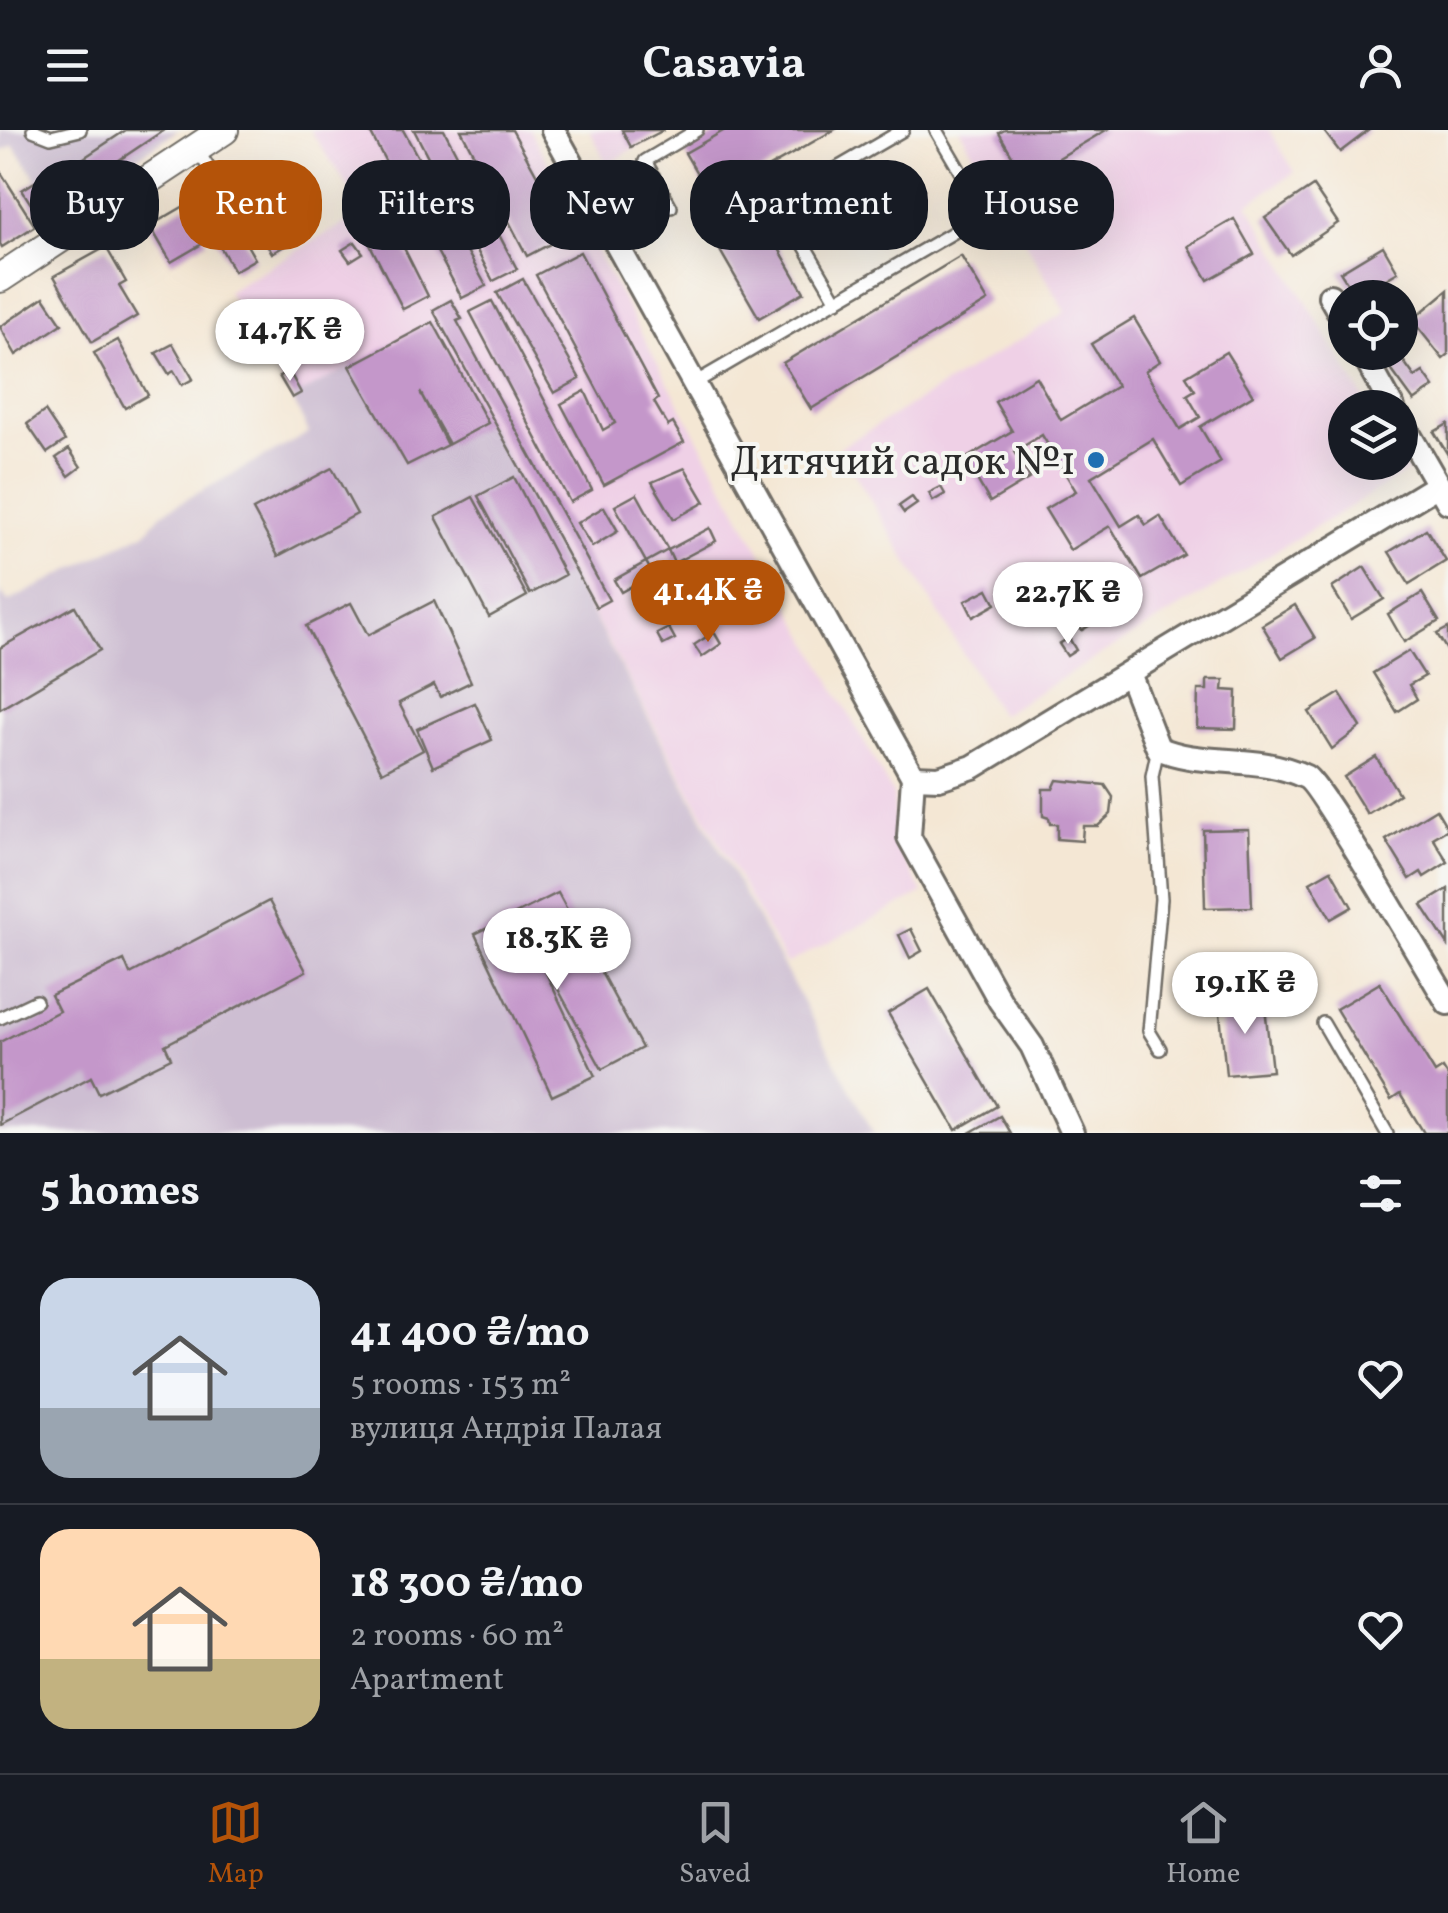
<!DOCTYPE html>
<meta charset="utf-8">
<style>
body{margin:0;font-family:Vollkorn,serif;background:#242831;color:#f1f3f6;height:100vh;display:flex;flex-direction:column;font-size:38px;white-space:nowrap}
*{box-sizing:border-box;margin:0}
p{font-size:32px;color:#9ea1a6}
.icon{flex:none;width:55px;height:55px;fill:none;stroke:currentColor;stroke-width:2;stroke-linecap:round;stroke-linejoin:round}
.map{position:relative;height:1003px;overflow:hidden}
.sheet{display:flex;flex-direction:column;background:#171b24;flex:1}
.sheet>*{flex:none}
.banner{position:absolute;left:30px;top:30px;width:1390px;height:90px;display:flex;gap:20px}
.controls{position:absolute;left:1328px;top:150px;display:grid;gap:20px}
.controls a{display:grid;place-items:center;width:90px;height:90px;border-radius:50%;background:#171b24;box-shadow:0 10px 40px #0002;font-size:50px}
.price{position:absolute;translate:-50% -85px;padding:0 22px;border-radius:35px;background:#fff;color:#222;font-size:32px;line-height:65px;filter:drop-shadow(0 2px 5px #0008)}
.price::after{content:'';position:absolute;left:50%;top:60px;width:30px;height:22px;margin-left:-15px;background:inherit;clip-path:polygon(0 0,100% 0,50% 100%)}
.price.on{background:#b45309;color:#fff}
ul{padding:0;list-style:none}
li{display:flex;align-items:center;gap:30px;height:250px;padding:0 40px}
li+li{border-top:2px solid #363941}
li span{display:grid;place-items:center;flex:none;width:280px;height:200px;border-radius:30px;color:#555}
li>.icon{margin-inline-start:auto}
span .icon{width:120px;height:120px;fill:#fffc;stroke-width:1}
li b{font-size:42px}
h2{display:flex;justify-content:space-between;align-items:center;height:120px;padding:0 40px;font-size:42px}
.pill{padding:0 35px;border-radius:40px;background:#171b24;box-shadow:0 10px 40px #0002;font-size:35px;line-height:90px}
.pill.on{background:#b45309;color:#fff}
header{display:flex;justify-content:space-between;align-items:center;height:130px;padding:0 40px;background:#171b24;font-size:45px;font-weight:700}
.dock{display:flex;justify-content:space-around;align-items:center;height:140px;border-top:2px solid #363941;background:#171b24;font-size:28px;color:#9ea1a6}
.dock a{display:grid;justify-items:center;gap:5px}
.dock .on{color:#b45309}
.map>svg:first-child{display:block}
.built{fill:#efd0e6}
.industrial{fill:#cdbed2}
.building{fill:#c497ca}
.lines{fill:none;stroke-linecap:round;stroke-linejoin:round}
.service-casing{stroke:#716d66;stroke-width:16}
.minor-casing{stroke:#716d66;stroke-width:28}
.tertiary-casing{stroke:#716d66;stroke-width:32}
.service{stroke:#fff;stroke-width:11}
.minor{stroke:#fff;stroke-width:22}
.tertiary{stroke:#fff;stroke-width:28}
.poi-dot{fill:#1f6fb2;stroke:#f6f6f2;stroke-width:4}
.labels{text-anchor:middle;stroke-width:8;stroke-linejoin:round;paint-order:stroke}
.poi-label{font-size:40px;fill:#2b2b2b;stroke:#f6f6f2;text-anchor:end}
</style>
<header><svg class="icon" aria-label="menu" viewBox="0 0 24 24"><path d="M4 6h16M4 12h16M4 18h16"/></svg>Casavia<svg class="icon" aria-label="person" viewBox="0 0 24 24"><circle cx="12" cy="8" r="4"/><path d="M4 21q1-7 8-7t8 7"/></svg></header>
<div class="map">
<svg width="1448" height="1003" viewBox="0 0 1448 1003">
<rect width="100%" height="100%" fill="#f6f6f2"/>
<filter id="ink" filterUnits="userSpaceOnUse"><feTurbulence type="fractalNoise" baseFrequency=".01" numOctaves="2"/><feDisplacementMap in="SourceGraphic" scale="20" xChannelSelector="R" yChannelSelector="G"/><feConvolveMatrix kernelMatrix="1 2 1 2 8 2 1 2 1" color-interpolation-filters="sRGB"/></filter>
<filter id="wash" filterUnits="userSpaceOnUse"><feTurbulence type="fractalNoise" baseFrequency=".0048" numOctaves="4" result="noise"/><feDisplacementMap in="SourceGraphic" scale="40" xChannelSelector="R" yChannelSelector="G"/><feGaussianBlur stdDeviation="2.25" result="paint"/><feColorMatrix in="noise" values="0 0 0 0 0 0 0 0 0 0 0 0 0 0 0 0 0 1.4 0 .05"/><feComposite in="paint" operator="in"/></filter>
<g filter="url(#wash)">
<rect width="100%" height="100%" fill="#f4e7d4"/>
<g class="built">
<polygon points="310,0 530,0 893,665 895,714 923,763 786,834 432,193 292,268 227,161 365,82"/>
<polygon points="590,0 664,0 607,35"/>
<polygon points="960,0 1269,0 1295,42 1248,74 1369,277 1345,278 1345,332 1400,332 1400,328 1408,342 1000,585 839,318 1066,182"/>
</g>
<g class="industrial">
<polygon points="0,0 178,0 57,80 14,15 0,22"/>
<polygon points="394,213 488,293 874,1003 0,1003 0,461 8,472 147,401 163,382 309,303 292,268"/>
</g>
<g id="blocks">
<g class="building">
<polygon points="126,0 164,0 64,67 52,49"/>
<polygon points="369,0 403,0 433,55 406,70"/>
<polygon points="414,0 444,0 517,139 493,151"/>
<polygon points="461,0 512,0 569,104 527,126"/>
<polygon points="622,0 664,0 631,17"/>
<polygon points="725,0 834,0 741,53 804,162 759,188 696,79 712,69 685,23"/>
<polygon points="1005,0 1106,0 1025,48 999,3"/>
<polygon points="1323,0 1369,0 1340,22"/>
<polygon points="912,39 924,59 891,79 879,59"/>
<polygon points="0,41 35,96 2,117 0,114"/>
<polygon points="362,46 377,71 365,78 350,53"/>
<polygon points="38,50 57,80 41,90 22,60"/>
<polygon points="1313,56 1338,93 1291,125 1265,88"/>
<polygon points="287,64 309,102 272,123 250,84"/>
<polygon points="441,73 486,156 462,168 418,86"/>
<polygon points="186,75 207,111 171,132 150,96"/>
<polygon points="230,85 255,129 234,141 209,97"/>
<polygon points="388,86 428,166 403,179 362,99"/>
<polygon points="1234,89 1254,124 1208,150 1188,116"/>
<polygon points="355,112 363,123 350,131 342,120"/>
<polygon points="1383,116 1398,142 1367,160 1363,154 1352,161 1340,142"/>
<polygon points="106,117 126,152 119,156 137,186 92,212 54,146"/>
<polygon points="580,122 658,269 654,272 668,296 673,293 684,312 604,355 561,274 585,261 603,300 615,293 536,145"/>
<polygon points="961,126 988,171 811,279 783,233"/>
<polygon points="523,149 580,249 554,263 497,163"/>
<polygon points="1448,160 1448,225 1443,229 1412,190"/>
<polygon points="44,167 62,194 16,225 0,197"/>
<polygon points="451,170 462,189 457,191 609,470 596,477 433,180"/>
<polygon points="492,171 592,360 570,372 470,182"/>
<polygon points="1134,188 1160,231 1145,241 1180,299 1200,287 1187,265 1195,260 1186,246 1226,222 1253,265 1200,297 1221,332 1181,356 1153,309 1091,347 1121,396 1139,385 1146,395 1160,386 1184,425 1142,449 1110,396 1070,420 1045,379 1076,361 1042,305 1014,322 1030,348 990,372 965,329 1012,301 995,272 1036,247 1061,290 1117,256 1091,214"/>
<polygon points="433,192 488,293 449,314 420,262 447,315 407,335 350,236"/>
<polygon points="118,210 148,265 125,278 94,223"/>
<polygon points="173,214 193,249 182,255 174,241 169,244 156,223"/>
<polygon points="1402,229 1415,247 1423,242 1434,257 1414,271 1390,238"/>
<polygon points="289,241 301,263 292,268 279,246"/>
<polygon points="45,281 65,311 47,323 27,294"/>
<polygon points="1448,294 1448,325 1434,302"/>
<polygon points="69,319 81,337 69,346 56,328"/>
<polygon points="332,338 357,384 278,426 253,380"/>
<polygon points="685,338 705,372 674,389 652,352"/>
<polygon points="514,347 565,445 530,464 478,366"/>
<polygon points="941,357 945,364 933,371 929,363"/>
<polygon points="637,364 668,420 710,398 716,411 674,433 668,420 646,432 615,376"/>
<polygon points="473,367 527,466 489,487 436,387"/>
<polygon points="912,367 917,374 904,383 899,376"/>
<polygon points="604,377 618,401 592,417 577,393"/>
<polygon points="1426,399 1446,431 1409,454 1389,422"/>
<polygon points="646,432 653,444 621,462 614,450"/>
<polygon points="1364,437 1384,469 1351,489 1332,458"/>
<polygon points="988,459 996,474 973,487 965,471"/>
<polygon points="1422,463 1439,491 1404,512 1388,484"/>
<polygon points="660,466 667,478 660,482 653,469"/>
<polygon points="434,471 471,552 440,567 434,555 399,573 423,620 382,642 306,496 351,473 368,505"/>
<polygon points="1295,475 1315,508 1282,528 1262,495"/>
<polygon points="75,476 100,520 0,579 0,518"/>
<polygon points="1084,482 1092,494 1082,500 1074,489"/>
<polygon points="669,498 675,509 663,515 657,504"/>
<polygon points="1448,498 1448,522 1437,504"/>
<polygon points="714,502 721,514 702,527 694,515"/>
<polygon points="1069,508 1076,520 1067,526 1059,514"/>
<polygon points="1409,521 1425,546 1409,555 1417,569 1397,582 1373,543"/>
<polygon points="1207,550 1224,550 1223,560 1237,561 1236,599 1197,598 1198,560 1207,560"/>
<polygon points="1340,563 1361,597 1332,619 1309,582"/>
<polygon points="475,573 492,610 433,637 417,599"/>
<polygon points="1376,627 1399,664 1367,684 1344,647"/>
<polygon points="1057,650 1105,655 1113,667 1111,684 1098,696 1083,696 1082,711 1057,709 1057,694 1050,694 1049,688 1043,686 1043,659 1053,659"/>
<polygon points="1436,679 1448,699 1433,708 1448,732 1424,747 1421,742 1410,749 1386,710"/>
<polygon points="1249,699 1252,777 1205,778 1203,700"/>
<polygon points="1331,740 1352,777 1331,789 1310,752"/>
<polygon points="1448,759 1448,815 1422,775"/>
<polygon points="558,763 642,918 602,939 526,801 595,946 552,966 475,804"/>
<polygon points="269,771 306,841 165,915 171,928 99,963 91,947 0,995 0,912 59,881 51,865 124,830 130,844"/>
<polygon points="911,799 922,821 910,828 899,805"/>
<polygon points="1380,853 1435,943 1443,938 1448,946 1448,1003 1424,1003 1400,964 1391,970 1336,879"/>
<polygon points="929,859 997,976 956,1000 888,883"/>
<polygon points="1264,868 1272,941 1226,945 1219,873"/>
<polygon points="1000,986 1010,1003 969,1003"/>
</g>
</g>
</g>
<g filter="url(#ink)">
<use href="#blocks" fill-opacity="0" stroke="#716d66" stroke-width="2.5"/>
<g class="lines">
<g class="service-casing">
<g id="service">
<polyline points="33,0 51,7 80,0"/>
<polyline points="198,21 230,72"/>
<polyline points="671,77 645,31 697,0"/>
<polyline points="837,171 779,72 903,0"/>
<polyline points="693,254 985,84 936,0"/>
<polyline points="1158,618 1152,646 1161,769 1149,901 1160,919"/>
<polyline points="0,888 36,871"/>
<polyline points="1323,893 1387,1003"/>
</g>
</g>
<g class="minor-casing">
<g id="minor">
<polyline points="553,0 913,647 909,707 1000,871 1032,916 1072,1003"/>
<polyline points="1330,166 1345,192"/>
<polyline points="1362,222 1393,278"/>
<polyline points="1400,289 1448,372"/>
<path d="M1129,543L1158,618C1202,638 1257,623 1306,647C1321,655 1430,844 1448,873"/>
<polyline points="913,647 939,648 973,637 1438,355"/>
</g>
</g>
<g class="tertiary-casing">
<polyline id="tertiary" points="0,148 224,0"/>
</g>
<use href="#service" class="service"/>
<use href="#minor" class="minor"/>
<use href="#tertiary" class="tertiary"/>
</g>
</g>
<circle class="poi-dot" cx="1096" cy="330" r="10"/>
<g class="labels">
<g class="poi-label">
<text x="1076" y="344">Дитячий садок №1</text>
</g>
</g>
</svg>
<div class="controls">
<a><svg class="icon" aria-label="locate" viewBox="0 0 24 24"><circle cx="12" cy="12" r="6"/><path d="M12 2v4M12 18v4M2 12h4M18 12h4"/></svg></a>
<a><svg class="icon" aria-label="layers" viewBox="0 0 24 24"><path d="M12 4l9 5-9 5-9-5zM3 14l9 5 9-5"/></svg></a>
</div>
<b class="price" style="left:290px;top:254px">14.7K ₴</b>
<b class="price on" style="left:708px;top:515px">41.4K ₴</b>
<b class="price" style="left:1068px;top:517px">22.7K ₴</b>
<b class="price" style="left:557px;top:863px">18.3K ₴</b>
<b class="price" style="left:1245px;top:907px">19.1K ₴</b>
<div class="banner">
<a class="pill">Buy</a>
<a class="pill on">Rent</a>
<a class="pill">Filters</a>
<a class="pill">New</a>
<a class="pill">Apartment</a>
<a class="pill">House</a>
</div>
</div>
<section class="sheet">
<h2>5 homes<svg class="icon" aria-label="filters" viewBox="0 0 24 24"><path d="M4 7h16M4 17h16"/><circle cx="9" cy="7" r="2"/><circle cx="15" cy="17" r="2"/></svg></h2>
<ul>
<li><span style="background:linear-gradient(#c9d6e8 65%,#9aa5b1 0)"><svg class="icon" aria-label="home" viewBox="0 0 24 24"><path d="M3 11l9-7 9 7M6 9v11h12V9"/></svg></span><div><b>41 400 ₴/mo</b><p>5 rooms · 153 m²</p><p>вулиця Андрія Палая</p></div><svg class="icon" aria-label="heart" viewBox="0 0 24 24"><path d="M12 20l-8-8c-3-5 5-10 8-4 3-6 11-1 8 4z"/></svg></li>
<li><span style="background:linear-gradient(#ffd9b3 65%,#c2b280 0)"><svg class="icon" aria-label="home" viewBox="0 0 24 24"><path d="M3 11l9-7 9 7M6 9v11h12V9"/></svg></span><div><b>18 300 ₴/mo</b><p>2 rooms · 60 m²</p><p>Apartment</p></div><svg class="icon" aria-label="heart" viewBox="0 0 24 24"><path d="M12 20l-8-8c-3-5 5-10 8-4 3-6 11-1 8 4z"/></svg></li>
</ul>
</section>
<nav class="dock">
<a class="on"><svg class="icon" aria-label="map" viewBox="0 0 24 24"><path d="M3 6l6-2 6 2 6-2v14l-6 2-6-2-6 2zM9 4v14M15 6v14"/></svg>Map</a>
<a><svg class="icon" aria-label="saved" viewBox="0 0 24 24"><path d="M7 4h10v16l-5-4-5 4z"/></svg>Saved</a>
<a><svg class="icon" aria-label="home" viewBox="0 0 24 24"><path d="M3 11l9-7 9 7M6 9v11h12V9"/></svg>Home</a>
</nav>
